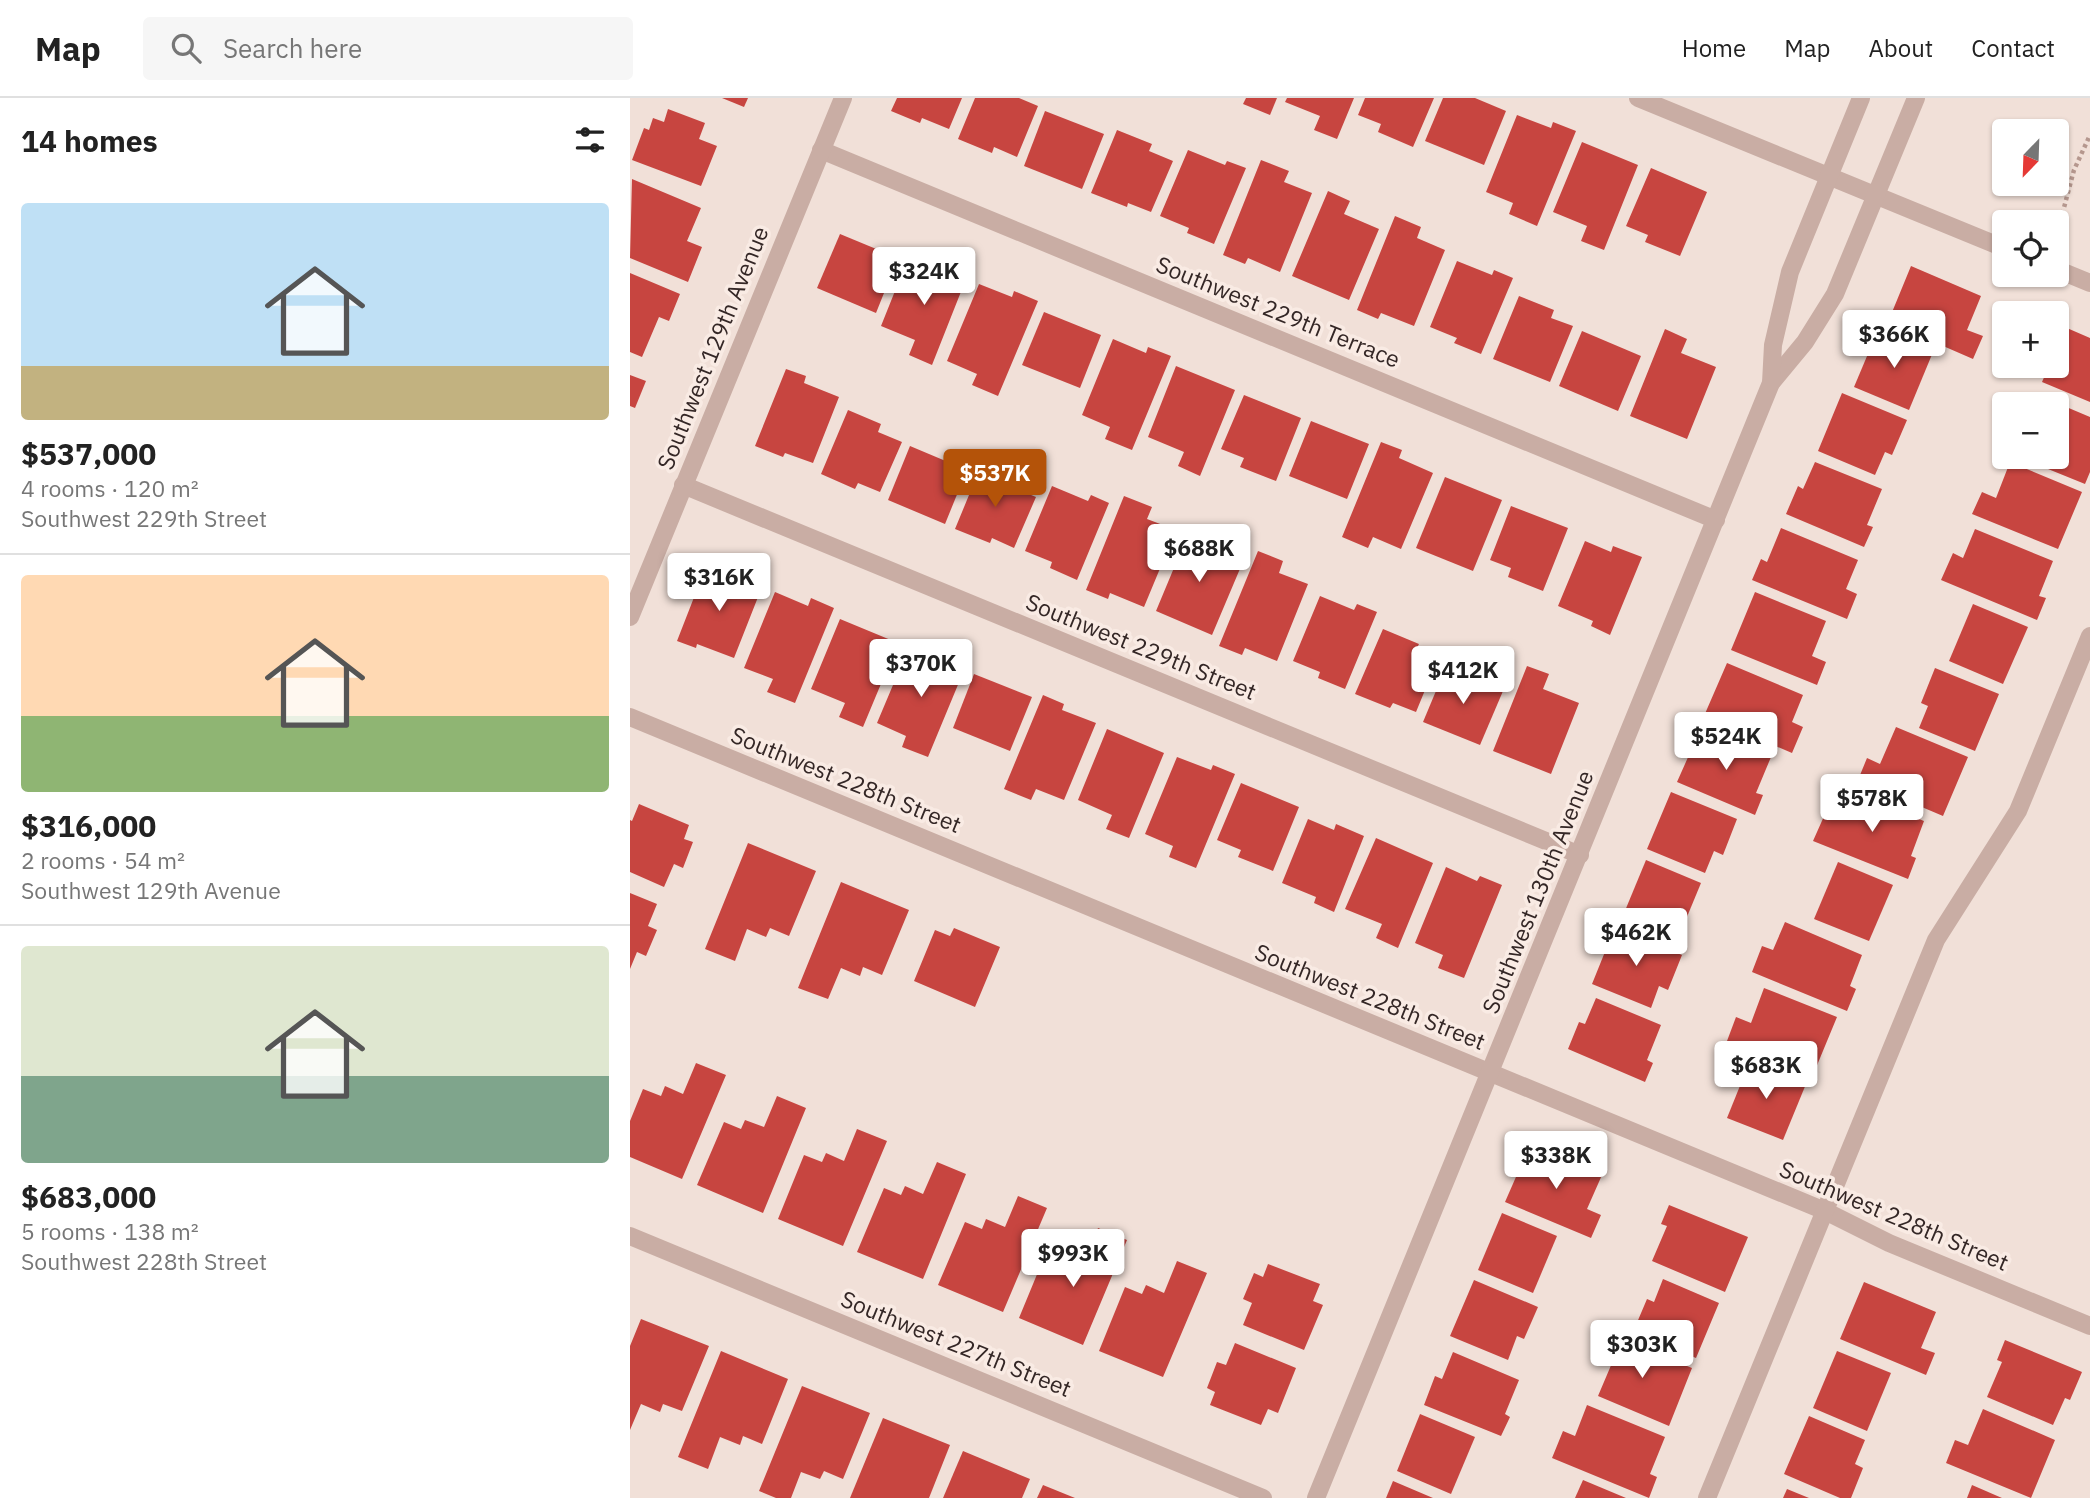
<!DOCTYPE html>
<meta charset="utf-8">
<style>
body{margin:0;font-family:"IBM Plex Sans",sans-serif;background:#f6f6f6;color:#222;height:100vh;display:flex;flex-direction:column;font-size:26px;white-space:nowrap}
*{box-sizing:border-box;margin:0}
p{font-size:23px;color:#767676}
.icon{flex:none;width:38px;height:38px;fill:none;stroke:currentColor;stroke-width:2;stroke-linecap:round;stroke-linejoin:round}
.map{position:relative;flex:1;overflow:hidden}
.panel{display:flex;flex-direction:column;background:#fff;width:630px}
.panel>*{flex:none}
.needle{width:46px;rotate:203deg}
.tools{position:absolute;left:1362px;top:21px;display:grid;gap:14px}
.tools a{display:grid;place-items:center;width:77px;height:77px;border-radius:7px;background:#fff;box-shadow:0 2px 5px #0004;font-size:35px}
.price{position:absolute;translate:-50% -60px;padding:0 16px;border-radius:7px;background:#fff;color:#222;font-size:23px;line-height:46px;filter:drop-shadow(0 2px 4px #0008)}
.price::after{content:'';position:absolute;left:50%;top:42px;width:21px;height:16px;margin-left:-10px;background:inherit;clip-path:polygon(0 0,100% 0,50% 100%)}
.price.on{background:#b45309;color:#fff}
ul{padding:0;list-style:none}
li{display:grid;align-content:center;gap:14px;height:371px;padding:0 21px}
li+li{border-top:2px solid #e0e0e0}
li span{display:grid;place-items:center;height:217px;border-radius:7px;color:#555}
li>.icon{margin-inline-start:auto}
span .icon{width:126px;height:126px;fill:#fffc;stroke-width:1}
li b{font-size:30px}
h2{display:flex;justify-content:space-between;align-items:center;height:84px;padding:0 21px;font-size:30px}
header{display:flex;align-items:center;gap:42px;box-sizing:border-box;height:98px;padding:0 35px;background:#fff;border-bottom:2px solid #e0e0e0}
header strong{font-size:33px}
nav{display:flex;gap:38px;margin-inline-start:auto;font-size:24px}
.search{width:490px;height:63px;background:#f6f6f6;display:flex;align-items:center;gap:18px;box-sizing:border-box;padding:0 24px;border-radius:7px;color:#767676;font-size:26px}
main{display:flex;flex:1;min-height:0}
.map>svg:first-child{display:block}
.building{fill:#c74540}
.lines{fill:none;stroke-linecap:round;stroke-linejoin:round}
.path{stroke:#b5978e;stroke-width:4.5;stroke-dasharray:3.5 3.5;stroke-linecap:butt}
.street{stroke:#c9ada4;stroke-width:18}
.labels{text-anchor:middle;stroke-width:7;stroke-linejoin:round;paint-order:stroke}
.street-label{font-size:23px;fill:#342726;stroke:#f9ebe4}
</style>
<header>
<strong>Map</strong>
<div class="search"><svg class="icon" aria-label="search" viewBox="0 0 24 24"><circle cx="10" cy="10" r="6"/><path d="M15 15l6 6"/></svg>Search here</div>
<nav><a>Home</a><a>Map</a><a>About</a><a>Contact</a></nav>
</header>
<main>
<section class="panel">
<h2>14 homes<svg class="icon" aria-label="filters" viewBox="0 0 24 24"><path d="M4 7h16M4 17h16"/><circle cx="9" cy="7" r="2"/><circle cx="15" cy="17" r="2"/></svg></h2>
<ul>
<li><span style="background:linear-gradient(#bfe0f5 75%,#c2b280 0)"><svg class="icon" aria-label="home" viewBox="0 0 24 24"><path d="M3 11l9-7 9 7M6 9v11h12V9"/></svg></span><div><b>$537,000</b><p>4 rooms · 120 m²</p><p>Southwest 229th Street</p></div></li>
<li><span style="background:linear-gradient(#ffd9b3 65%,#8fb573 0)"><svg class="icon" aria-label="home" viewBox="0 0 24 24"><path d="M3 11l9-7 9 7M6 9v11h12V9"/></svg></span><div><b>$316,000</b><p>2 rooms · 54 m²</p><p>Southwest 129th Avenue</p></div></li>
<li><span style="background:linear-gradient(#dfe7d0 60%,#7fa58c 0)"><svg class="icon" aria-label="home" viewBox="0 0 24 24"><path d="M3 11l9-7 9 7M6 9v11h12V9"/></svg></span><div><b>$683,000</b><p>5 rooms · 138 m²</p><p>Southwest 228th Street</p></div></li>
</ul>
</section>
<div class="map">
<svg width="1460" height="1400" viewBox="0 0 1460 1400">
<rect width="100%" height="100%" fill="#f1e0d8"/>
<g class="building">
<polygon points="92,0 118,0 114,9"/>
<polygon points="267,0 332,0 319,31 292,20 290,25 261,13"/>
<polygon points="345,0 389,0 408,8 387,59 364,49 362,55 328,41"/>
<polygon points="616,0 647,0 640,17 613,6"/>
<polygon points="657,0 724,0 707,41 684,32 690,18 655,4"/>
<polygon points="735,0 804,0 783,49 748,34 751,26 728,17"/>
<polygon points="813,0 845,0 876,13 854,67 795,43"/>
<polygon points="38,11 75,25 69,41 87,48 71,88 2,62 14,30 19,32 23,20 34,24"/>
<polygon points="415,13 474,36 452,91 394,68"/>
<polygon points="887,17 921,30 923,24 946,33 907,128 879,116 883,105 856,94"/>
<polygon points="487,32 522,46 519,53 543,63 521,114 498,105 497,109 461,95"/>
<polygon points="952,44 1008,67 974,152 951,143 957,128 923,114"/>
<polygon points="558,52 595,67 597,63 616,70 584,146 557,135 559,130 530,118"/>
<polygon points="631,62 659,73 654,84 682,95 650,174 618,160 615,166 593,157"/>
<polygon points="1021,70 1077,94 1050,158 1015,144 1018,137 996,128"/>
<polygon points="2,81 71,110 57,143 72,149 58,184 0,160"/>
<polygon points="698,93 720,103 714,116 749,131 719,202 662,178"/>
<polygon points="765,118 791,129 787,140 815,152 784,228 751,215 748,221 727,212"/>
<polygon points="210,136 268,160 246,215 187,190"/>
<polygon points="279,158 336,181 302,267 279,257 285,242 251,228"/>
<polygon points="827,163 862,177 864,172 883,180 851,256 824,245 827,240 800,229"/>
<polygon points="1281,168 1351,198 1337,232 1353,238 1343,261 1258,224"/>
<polygon points="0,175 50,196 39,223 29,219 12,259 0,254"/>
<polygon points="349,186 382,199 384,193 408,203 368,298 342,287 347,276 317,263"/>
<polygon points="889,198 924,212 921,220 943,228 920,284 863,261"/>
<polygon points="414,214 471,237 450,290 392,267"/>
<polygon points="1430,227 1460,240 1460,304 1412,284 1419,268 1426,268 1426,235"/>
<polygon points="1035,231 1057,241 1051,255 1086,269 1057,341 1000,318"/>
<polygon points="1248,232 1303,254 1279,312 1224,289"/>
<polygon points="952,233 1011,258 988,313 929,288"/>
<polygon points="483,241 516,255 518,249 541,258 502,352 475,341 480,329 452,317"/>
<polygon points="546,268 605,292 570,378 548,368 554,354 518,339"/>
<polygon points="156,271 176,278 174,285 209,299 183,365 155,355 153,359 125,348"/>
<polygon points="0,277 16,283 5,310 0,308"/>
<polygon points="1212,295 1277,322 1262,357 1255,354 1245,377 1188,353"/>
<polygon points="614,297 671,320 646,383 610,369 614,360 591,351"/>
<polygon points="1415,300 1460,319 1460,374 1455,386 1398,363 1400,359 1426,359 1426,306 1413,306"/>
<polygon points="218,312 251,326 248,334 272,344 250,394 228,385 225,391 191,376"/>
<polygon points="681,323 739,346 717,401 659,378"/>
<polygon points="751,344 772,352 769,360 803,375 771,451 743,439 738,450 712,439"/>
<polygon points="280,348 337,372 315,426 258,402"/>
<polygon points="1185,364 1252,391 1237,427 1243,429 1234,449 1156,416 1168,388 1173,391"/>
<polygon points="1380,364 1452,394 1428,451 1342,416 1352,394 1366,400"/>
<polygon points="351,368 385,381 382,389 406,399 384,450 362,440 360,445 325,431"/>
<polygon points="815,379 872,402 843,473 786,450"/>
<polygon points="422,388 458,403 461,397 479,405 447,482 420,470 422,464 395,453"/>
<polygon points="494,398 522,409 517,421 546,432 514,509 480,495 478,501 456,492"/>
<polygon points="881,408 938,430 913,493 878,479 881,470 860,462"/>
<polygon points="561,429 583,438 577,451 612,466 582,537 526,513"/>
<polygon points="1151,430 1228,462 1216,491 1227,496 1217,521 1122,482 1131,461 1137,464"/>
<polygon points="1345,431 1423,463 1409,498 1416,500 1407,522 1311,482 1323,455 1333,460"/>
<polygon points="955,443 981,454 983,448 1012,459 980,537 961,528 963,523 928,508"/>
<polygon points="628,453 653,463 649,475 678,486 647,563 615,550 612,557 589,548"/>
<polygon points="77,466 105,478 103,483 130,494 104,560 67,546 66,550 47,543"/>
<polygon points="145,494 178,508 181,500 204,510 165,605 137,594 143,581 114,570"/>
<polygon points="1125,494 1196,523 1182,558 1196,564 1187,587 1101,552"/>
<polygon points="690,498 724,512 727,506 747,514 715,591 688,580 690,574 663,563"/>
<polygon points="1343,506 1398,529 1373,586 1319,563"/>
<polygon points="210,521 268,545 233,629 209,619 215,605 181,591"/>
<polygon points="753,531 789,546 785,554 807,563 786,614 763,605 760,610 725,596"/>
<polygon points="279,549 312,562 314,557 337,565 298,659 272,649 276,638 247,625"/>
<polygon points="1097,565 1173,597 1162,624 1173,629 1162,655 1074,618"/>
<polygon points="897,568 919,576 913,591 949,605 921,676 863,653"/>
<polygon points="816,569 873,593 850,647 793,624"/>
<polygon points="1305,570 1369,596 1345,653 1289,630 1298,608 1291,605"/>
<polygon points="344,576 402,599 380,653 323,630"/>
<polygon points="413,597 434,606 432,612 466,625 434,702 406,691 401,702 374,691"/>
<polygon points="1266,629 1338,659 1313,718 1228,682 1237,660 1250,666"/>
<polygon points="477,631 534,655 499,740 476,731 482,717 448,702"/>
<polygon points="1076,632 1141,659 1126,695 1133,697 1125,717 1047,684 1059,657 1064,659"/>
<polygon points="547,659 581,672 583,667 605,676 566,770 539,759 543,748 515,736"/>
<polygon points="611,685 669,709 643,773 608,759 611,752 587,742"/>
<polygon points="1216,692 1294,723 1281,758 1286,760 1278,781 1183,743 1195,716 1205,720"/>
<polygon points="1041,694 1107,721 1093,757 1084,753 1075,775 1017,751"/>
<polygon points="9,706 59,727 54,741 63,744 53,770 44,766 34,789 0,774 0,722 2,723"/>
<polygon points="678,721 704,732 706,726 734,738 704,814 684,805 686,799 652,785"/>
<polygon points="746,740 803,765 768,850 746,840 752,826 715,811"/>
<polygon points="118,745 186,773 159,838 140,830 136,839 117,831 105,863 75,851"/>
<polygon points="1016,762 1071,785 1047,843 992,820"/>
<polygon points="1208,764 1263,787 1239,843 1184,821"/>
<polygon points="816,769 847,783 850,778 872,787 834,880 808,870 813,857 785,845"/>
<polygon points="211,784 279,812 252,877 233,869 230,878 211,870 198,901 168,890"/>
<polygon points="0,795 27,806 18,828 27,832 16,858 7,854 0,871"/>
<polygon points="1155,824 1232,857 1220,888 1226,891 1217,913 1122,874 1132,848 1143,852"/>
<polygon points="985,829 1052,857 1038,892 1029,888 1021,910 962,886"/>
<polygon points="324,830 370,849 345,909 284,883 305,832 320,838"/>
<polygon points="1134,890 1207,919 1183,977 1097,943 1106,919 1121,925"/>
<polygon points="966,900 1031,927 1017,962 1023,965 1015,984 938,951 949,924 955,926"/>
<polygon points="1120,963 1176,986 1153,1042 1097,1020"/>
<polygon points="66,965 96,977 52,1081 0,1059 0,1023 13,991 31,998 35,988 53,996"/>
<polygon points="147,998 176,1010 133,1115 67,1087 94,1024 111,1031 115,1022 134,1029"/>
<polygon points="227,1031 257,1043 213,1148 148,1121 174,1057 192,1064 196,1055 214,1063"/>
<polygon points="900,1047 972,1077 957,1111 971,1117 961,1140 875,1104"/>
<polygon points="307,1064 336,1076 293,1181 227,1154 254,1090 271,1097 275,1088 293,1096"/>
<polygon points="388,1098 417,1110 373,1214 308,1187 335,1124 352,1131 356,1121 375,1129"/>
<polygon points="1039,1107 1118,1139 1095,1194 1022,1163 1037,1128 1031,1126"/>
<polygon points="872,1115 927,1138 903,1195 848,1172"/>
<polygon points="468,1130 497,1142 453,1247 389,1220 415,1157 432,1163 436,1154 455,1162"/>
<polygon points="547,1163 577,1175 533,1279 469,1253 495,1189 512,1196 516,1187 534,1195"/>
<polygon points="638,1166 690,1186 683,1203 693,1207 674,1252 613,1227 622,1205 613,1201 624,1175 633,1179"/>
<polygon points="1033,1181 1089,1205 1066,1260 1003,1234 1017,1201 1024,1204"/>
<polygon points="844,1182 908,1209 894,1241 887,1238 878,1262 820,1238"/>
<polygon points="1234,1184 1306,1214 1291,1250 1305,1255 1296,1277 1210,1241"/>
<polygon points="11,1221 79,1248 52,1313 33,1306 30,1314 11,1306 0,1332 0,1248"/>
<polygon points="976,1235 1062,1270 1039,1328 968,1298 982,1265 967,1258"/>
<polygon points="1375,1242 1452,1274 1440,1302 1435,1300 1423,1327 1357,1299 1372,1264 1367,1262"/>
<polygon points="605,1245 666,1270 648,1315 638,1311 631,1327 580,1307 585,1294 577,1290 587,1264 596,1267"/>
<polygon points="91,1253 158,1281 132,1346 113,1338 110,1347 90,1339 78,1371 48,1359"/>
<polygon points="1207,1253 1261,1275 1237,1333 1183,1310"/>
<polygon points="823,1254 889,1282 875,1316 880,1319 871,1338 794,1307 805,1278 812,1281"/>
<polygon points="172,1288 240,1315 213,1381 194,1373 190,1381 171,1374 161,1400 146,1400 129,1393"/>
<polygon points="957,1307 1035,1339 1020,1376 1027,1379 1019,1400 922,1360 933,1333 945,1338"/>
<polygon points="1353,1311 1425,1342 1401,1400 1316,1365 1325,1342 1338,1347"/>
<polygon points="790,1316 845,1339 821,1396 767,1373"/>
<polygon points="1179,1318 1235,1342 1225,1366 1233,1370 1221,1400 1210,1400 1154,1376"/>
<polygon points="253,1320 320,1347 299,1400 220,1400"/>
<polygon points="333,1353 400,1381 392,1400 313,1400"/>
<polygon points="953,1382 996,1400 945,1400"/>
<polygon points="763,1383 803,1400 756,1400"/>
<polygon points="413,1387 445,1400 407,1400"/>
<polygon points="1342,1387 1372,1400 1337,1400"/>
<polygon points="1157,1391 1179,1400 1153,1400"/>
</g>
<g class="lines">
<polyline class="path" points="1427,136 1444,72 1460,37"/>
<g class="street">
<polyline points="1008,0 1374,150"/>
<polyline points="191,52 1086,422"/>
<polyline points="1426,171 1460,185"/>
<polyline points="1141,285 1175,244 1205,196 1286,0"/>
<polyline points="53,387 950,757"/>
<polyline points="0,519 213,0"/>
<polyline points="0,619 1195,1113 1259,1145 1460,1228"/>
<polyline points="0,1138 633,1400"/>
<polyline points="686,1400 1141,285 1143,247 1160,174 1231,0"/>
<polyline points="1077,1400 1306,842 1388,713 1460,538"/>
</g>
</g>
<g class="labels">
<g class="street-label">
<text transform="translate(648 214) rotate(22)" y="8">Southwest 229th Terrace</text>
<text transform="translate(83 250) rotate(-68)" y="8">Southwest 129th Avenue</text>
<text transform="translate(511 549) rotate(22)" y="8">Southwest 229th Street</text>
<text transform="translate(216 682) rotate(22)" y="8">Southwest 228th Street</text>
<text transform="translate(908 794) rotate(-68)" y="8">Southwest 130th Avenue</text>
<text transform="translate(740 899) rotate(22)" y="8">Southwest 228th Street</text>
<text transform="translate(1264 1118) rotate(23)" y="8">Southwest 228th Street</text>
<text transform="translate(326 1246) rotate(22)" y="8">Southwest 227th Street</text>
</g>
</g>
</svg>
<div class="tools">
<a><svg class="needle" viewBox="-14 -14 28 28"><path d="M0-13l5 13h-10z" fill="#e53935"/><path d="M0 13l5-13h-10z" fill="#767676"/></svg></a>
<a><svg class="icon" aria-label="locate" viewBox="0 0 24 24"><circle cx="12" cy="12" r="6"/><path d="M12 2v4M12 18v4M2 12h4M18 12h4"/></svg></a>
<a>+</a>
<a>−</a>
</div>
<b class="price" style="left:294px;top:209px">$324K</b>
<b class="price" style="left:1264px;top:272px">$366K</b>
<b class="price on" style="left:365px;top:411px">$537K</b>
<b class="price" style="left:569px;top:486px">$688K</b>
<b class="price" style="left:89px;top:515px">$316K</b>
<b class="price" style="left:291px;top:601px">$370K</b>
<b class="price" style="left:833px;top:608px">$412K</b>
<b class="price" style="left:1096px;top:674px">$524K</b>
<b class="price" style="left:1242px;top:736px">$578K</b>
<b class="price" style="left:1006px;top:870px">$462K</b>
<b class="price" style="left:1136px;top:1003px">$683K</b>
<b class="price" style="left:926px;top:1093px">$338K</b>
<b class="price" style="left:443px;top:1191px">$993K</b>
<b class="price" style="left:1012px;top:1282px">$303K</b>
</div>
</main>
